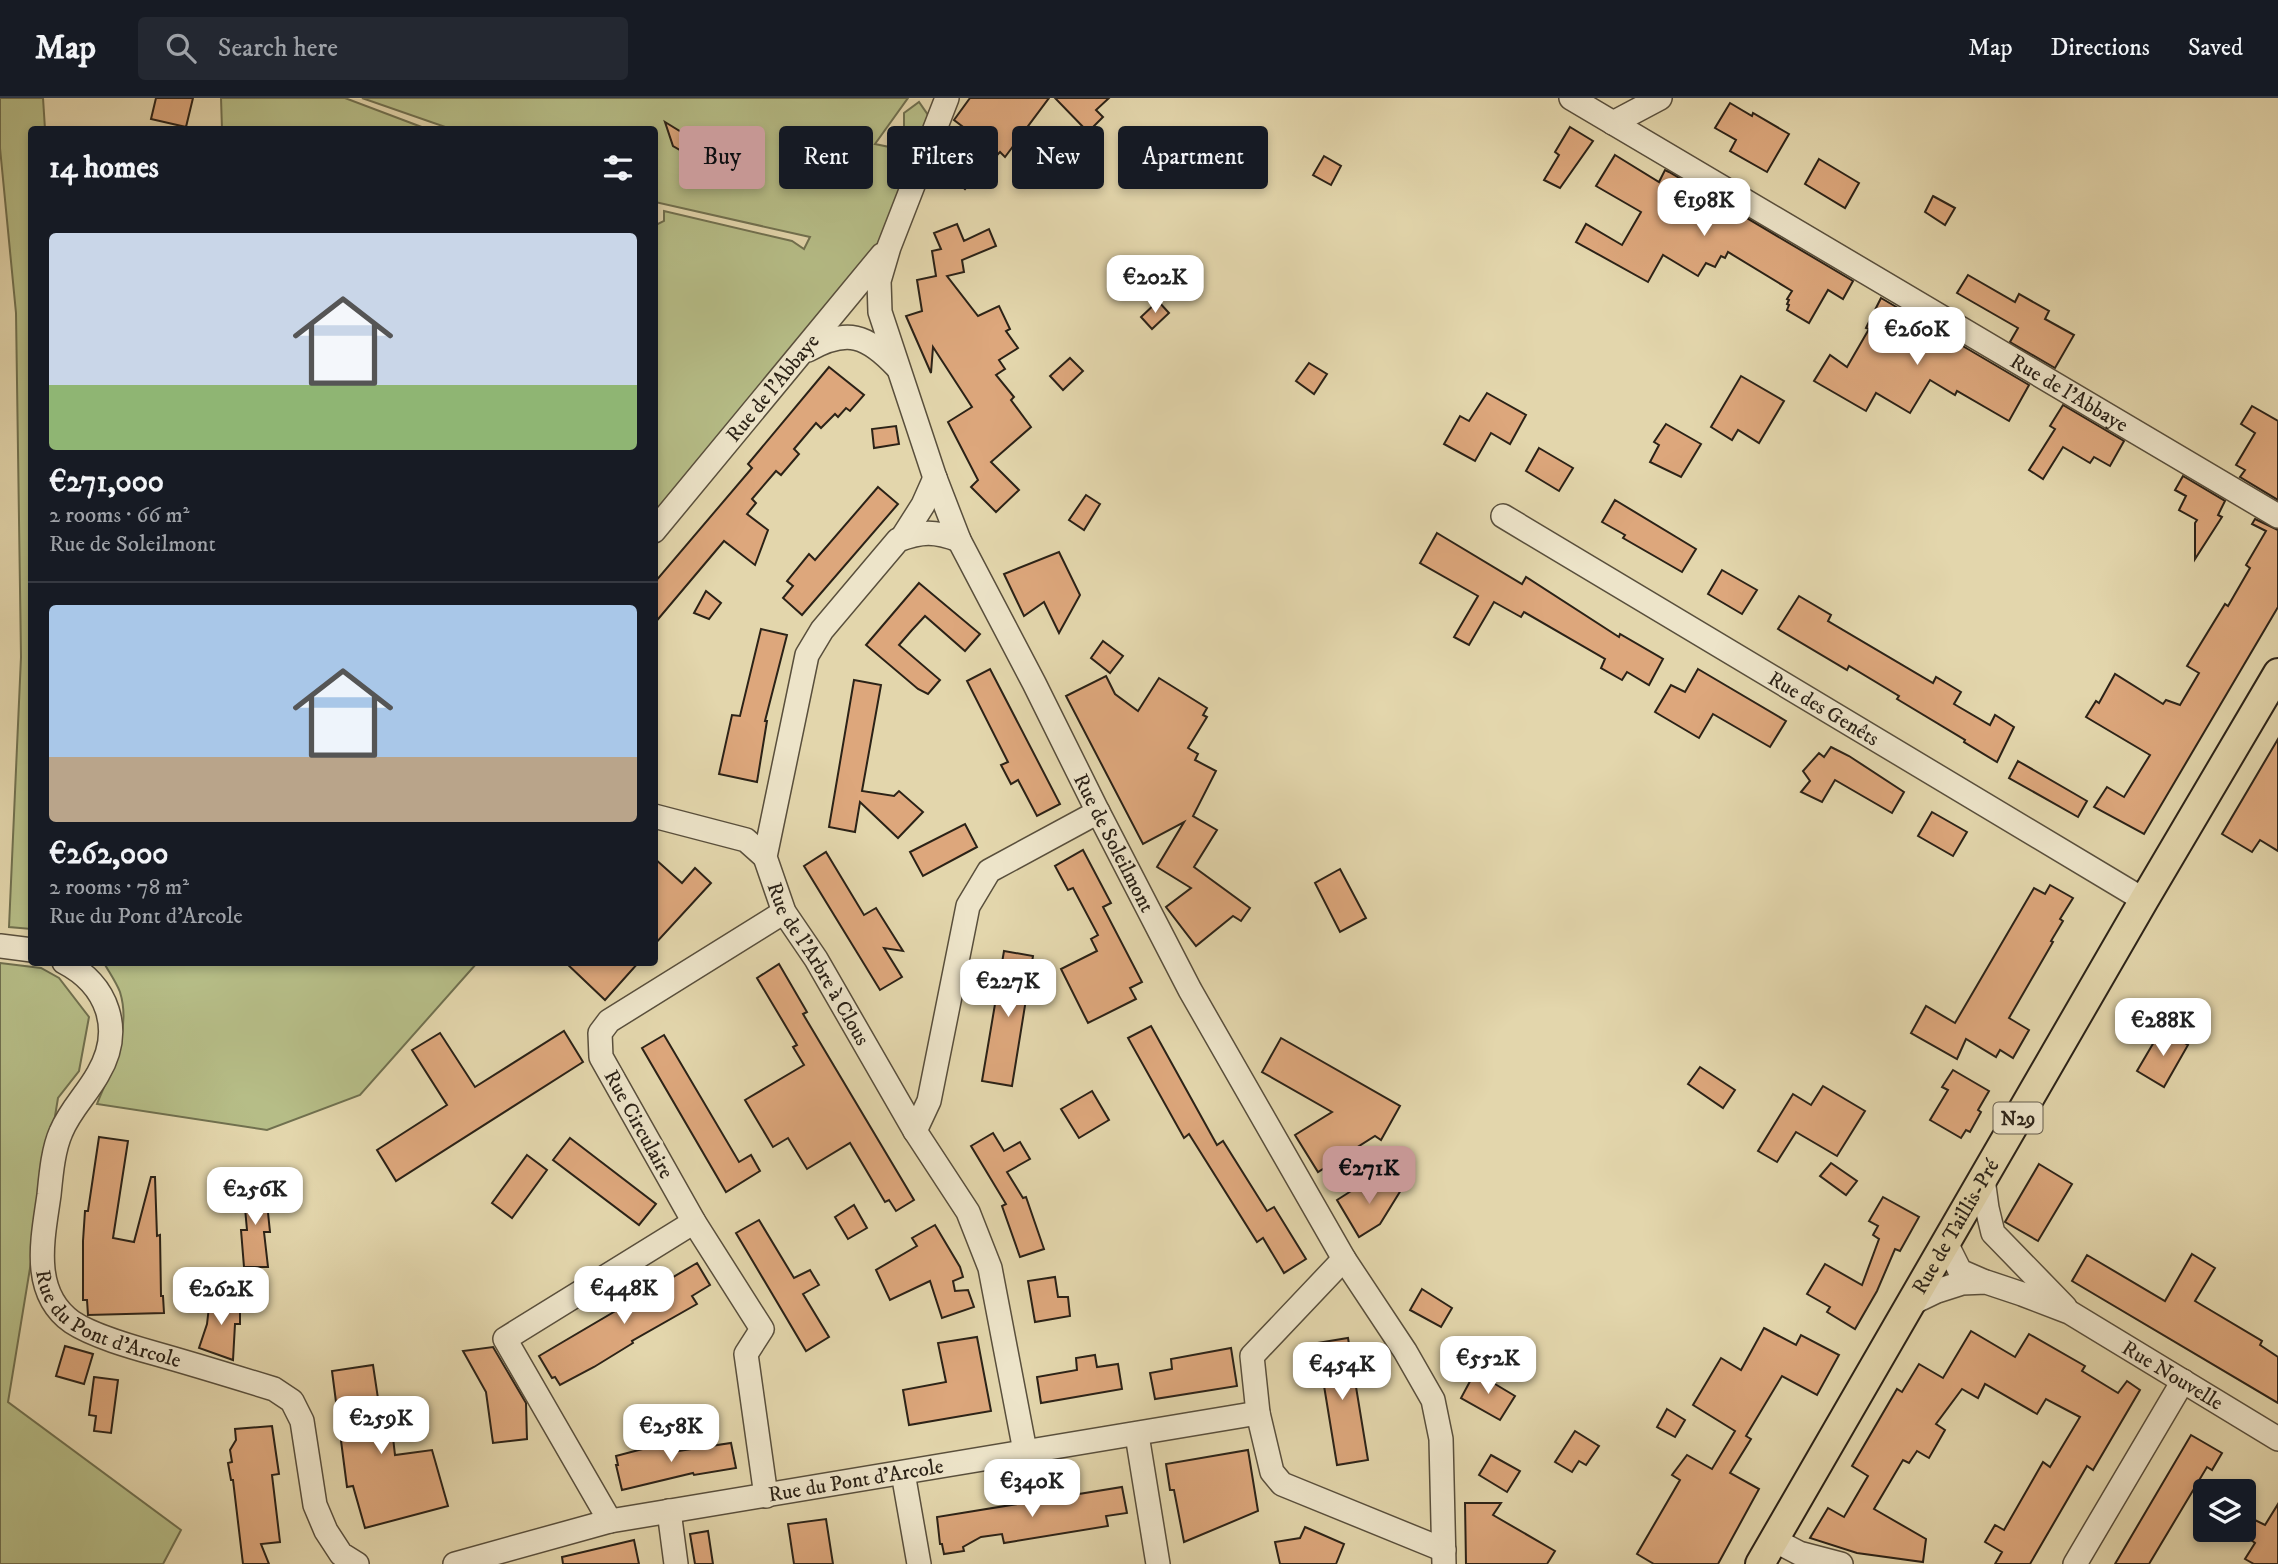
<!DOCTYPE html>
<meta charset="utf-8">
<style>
body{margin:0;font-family:"IM FELL DW Pica",serif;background:#242831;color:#f1f3f6;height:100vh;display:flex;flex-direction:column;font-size:26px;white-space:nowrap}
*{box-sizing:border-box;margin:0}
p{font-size:23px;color:#9ea1a6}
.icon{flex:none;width:38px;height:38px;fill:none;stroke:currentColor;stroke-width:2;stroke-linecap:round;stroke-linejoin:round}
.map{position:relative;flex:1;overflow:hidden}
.side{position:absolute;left:28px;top:28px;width:630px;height:840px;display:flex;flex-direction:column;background:#171b24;border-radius:7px;box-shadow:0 4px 10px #0003}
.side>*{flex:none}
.banner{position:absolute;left:679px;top:28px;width:665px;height:63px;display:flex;gap:14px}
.fabs{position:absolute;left:2193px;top:1381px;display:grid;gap:14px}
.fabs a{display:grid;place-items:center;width:63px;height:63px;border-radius:7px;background:#171b24;box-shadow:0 4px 10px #0003;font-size:35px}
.price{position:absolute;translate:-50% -60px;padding:0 16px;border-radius:14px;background:#fff;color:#222;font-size:23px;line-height:46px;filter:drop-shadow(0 2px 4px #0008)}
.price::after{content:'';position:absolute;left:50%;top:42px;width:21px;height:16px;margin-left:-10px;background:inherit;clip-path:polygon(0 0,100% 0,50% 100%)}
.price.on{background:#c59692;color:#111}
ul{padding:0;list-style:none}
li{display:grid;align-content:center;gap:14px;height:371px;padding:0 21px}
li+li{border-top:2px solid #363941}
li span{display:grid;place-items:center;height:217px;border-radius:7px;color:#555}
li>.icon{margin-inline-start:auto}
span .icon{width:126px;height:126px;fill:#fffc;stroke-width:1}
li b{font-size:30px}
h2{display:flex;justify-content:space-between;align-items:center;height:84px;padding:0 21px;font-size:30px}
.tag{padding:0 24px;border-radius:7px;background:#171b24;box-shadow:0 4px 10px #0003;font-size:24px;line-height:63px}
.tag.on{background:#c59692;color:#111}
header{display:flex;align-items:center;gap:42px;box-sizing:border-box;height:98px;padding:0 35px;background:#171b24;border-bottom:2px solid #363941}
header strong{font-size:33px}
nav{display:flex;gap:38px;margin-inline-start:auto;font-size:24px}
.search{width:490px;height:63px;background:#242831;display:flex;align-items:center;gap:18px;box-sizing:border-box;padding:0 24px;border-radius:7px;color:#9ea1a6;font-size:26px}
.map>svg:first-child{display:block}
.green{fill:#b6bd87;stroke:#70704f;stroke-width:2}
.building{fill:#dda77c;stroke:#2b2217;stroke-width:2}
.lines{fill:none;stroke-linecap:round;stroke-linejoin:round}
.minor-casing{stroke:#594f3c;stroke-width:26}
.major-casing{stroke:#2b2217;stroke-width:32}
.minor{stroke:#ede4c9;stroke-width:23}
.major{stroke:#e3d6ac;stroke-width:28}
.labels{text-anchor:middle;stroke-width:7;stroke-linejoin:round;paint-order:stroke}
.shield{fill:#ede4c9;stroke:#655c4c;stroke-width:2}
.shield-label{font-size:19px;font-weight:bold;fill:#2b2217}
.street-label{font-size:21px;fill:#2b2217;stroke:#ede4c9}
</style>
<header>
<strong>Map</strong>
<div class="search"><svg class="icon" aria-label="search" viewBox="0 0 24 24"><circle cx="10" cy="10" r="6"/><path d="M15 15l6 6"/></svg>Search here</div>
<nav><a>Map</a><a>Directions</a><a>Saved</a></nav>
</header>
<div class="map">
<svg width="2278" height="1466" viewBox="0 0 2278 1466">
<rect width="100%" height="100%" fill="#e3d6ac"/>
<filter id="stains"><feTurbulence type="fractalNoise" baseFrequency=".00286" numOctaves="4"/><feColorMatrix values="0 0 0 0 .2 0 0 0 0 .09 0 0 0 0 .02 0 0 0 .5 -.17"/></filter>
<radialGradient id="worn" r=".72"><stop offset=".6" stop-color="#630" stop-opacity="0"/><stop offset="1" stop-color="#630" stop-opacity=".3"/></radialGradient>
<g class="green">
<polygon points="0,0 43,0 45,31 32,32 31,831 9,829 21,559 16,215 0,50"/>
<polygon points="221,0 345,0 427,31 222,31"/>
<polygon points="362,0 908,0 875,46 904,52 904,15 919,4 928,17 884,138 655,421 655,125 658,126 664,123 664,113 792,143 804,151 810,139 655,104 654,32 451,31"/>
<polygon points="0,865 41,870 59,880 89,919 79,973 58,1000 8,1304 181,1432 163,1466 0,1466"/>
<path d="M104,865H477L360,997L267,1032L97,1006C111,971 132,933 120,894C116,884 109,874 104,865Z"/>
</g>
<g class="building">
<polygon points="156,0 193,0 186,29 151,21"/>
<polygon points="970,0 1049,0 1005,59 1000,54 965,91 946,74 975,38 954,22"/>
<polygon points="1055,0 1109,0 1096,12 1103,19 1088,34"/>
<polygon points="1730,5 1752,18 1753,15 1789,36 1767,74 1730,53 1736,42 1715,30"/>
<polygon points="665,24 686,37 694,60 673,48"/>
<polygon points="1570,29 1593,43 1560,90 1544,82 1559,57 1555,54"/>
<polygon points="1615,57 1659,84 1665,72 1669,74 1853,183 1843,201 1828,192 1809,225 1787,212 1789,207 1787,206 1789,202 1787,201 1792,193 1728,154 1725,160 1721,158 1715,169 1706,165 1698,178 1663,157 1648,184 1576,144 1586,126 1622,147 1641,114 1596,88"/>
<polygon points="1324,58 1341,68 1331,87 1313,77"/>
<polygon points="1819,61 1859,85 1845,110 1805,86"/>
<polygon points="1933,98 1955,110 1945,127 1925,114"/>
<polygon points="957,126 964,143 989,131 996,148 962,162 964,174 947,178 978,218 999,208 1010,231 1006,233 1018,250 999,262 1005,271 996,277 1014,299 1011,302 1031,329 991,364 1019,392 996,414 971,389 978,382 948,324 972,309 933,249 931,275 906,218 922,213 917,182 936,178 932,153 941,151 934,135"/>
<polygon points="1968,177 2015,204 2019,196 2049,213 2045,221 2074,237 2055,270 2010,244 2018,230 1957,195"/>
<polygon points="1881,200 2029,287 2009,323 1957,293 1955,297 1930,282 1910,315 1876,295 1866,313 1814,283 1830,257 1847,269 1869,231 1866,230"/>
<polygon points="1158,203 1169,215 1152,231 1141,219"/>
<polygon points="1070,260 1083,273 1063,292 1050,278"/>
<polygon points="1309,265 1327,276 1314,296 1296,283"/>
<polygon points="829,269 864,297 850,313 846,310 838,319 835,316 821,330 816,325 794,351 799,356 781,377 776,373 752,401 756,405 747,416 768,432 755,467 724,443 654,526 654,485 752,370 748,366"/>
<polygon points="1741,278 1784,303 1759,345 1738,332 1732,342 1711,329"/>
<polygon points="1487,295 1526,317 1510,346 1491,335 1475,363 1444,346 1460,318 1469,323"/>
<polygon points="2063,307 2124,343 2110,368 2094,359 2090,365 2063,349 2043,381 2029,372 2055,331 2050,328"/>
<polygon points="2252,308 2278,323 2278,402 2240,379 2245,372 2236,367 2255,335 2241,326"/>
<polygon points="1666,326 1701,346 1681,379 1650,364 1659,347 1654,344"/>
<polygon points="896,328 899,346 874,350 872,331"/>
<polygon points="1539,350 1573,370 1559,393 1526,373"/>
<polygon points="2183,378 2225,403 2218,417 2222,419 2195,461 2195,425 2197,422 2179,412 2186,398 2175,392"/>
<polygon points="878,389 898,406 802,517 783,500 793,488 787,483 809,456 815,462"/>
<polygon points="1086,397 1100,406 1084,432 1069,422"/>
<polygon points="1615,402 1696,451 1682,474 1623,440 1625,437 1602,424"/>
<polygon points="2255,421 2278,432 2278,509 2144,736 2094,709 2107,689 2124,699 2150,657 2086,619 2096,603 2099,605 2115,576 2163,606 2166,602 2180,607 2199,575 2187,568 2225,506 2228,508 2250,470 2246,467 2266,433 2252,426"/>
<polygon points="1437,435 1522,486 1526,479 1619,539 1620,536 1663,561 1649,587 1627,574 1622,582 1601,570 1605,561 1524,514 1521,519 1494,504 1469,547 1454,539 1478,498 1420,465"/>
<polygon points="1059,454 1080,497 1059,535 1044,504 1024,518 1004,476"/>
<polygon points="1722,472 1757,492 1742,516 1708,496"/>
<polygon points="919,485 980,536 965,553 925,518 912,532 899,547 940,582 928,596 918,591 866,547"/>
<polygon points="706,493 721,505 709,521 694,515"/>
<polygon points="1799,498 1831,517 1828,523 1933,585 1936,579 1961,594 1954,606 1990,627 1995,617 2014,629 1997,664 1964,644 1965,642 1897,601 1899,598 1849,568 1847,572 1778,531"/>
<polygon points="761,531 787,537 765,623 767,623 757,684 719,676 732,617 740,618"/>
<polygon points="1103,543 1123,558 1110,575 1091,560"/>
<polygon points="990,571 1060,706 1037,718 1018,682 1011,686 1001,667 1008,664 967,583"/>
<polygon points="1698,571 1786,623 1770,649 1713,616 1699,640 1655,614 1671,587 1685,594"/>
<polygon points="1106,578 1115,596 1138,613 1159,580 1207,610 1203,617 1207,619 1188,650 1198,656 1195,662 1216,673 1193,718 1217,732 1194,769 1250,810 1241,823 1233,818 1196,848 1166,809 1191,790 1157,769 1184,724 1143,746 1066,598"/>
<polygon points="854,582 881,587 862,693 894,698 899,693 923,714 898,740 860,704 855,734 829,729"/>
<polygon points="2278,641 2278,753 2260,742 2252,754 2222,736"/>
<polygon points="1831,649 1849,658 1904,694 1892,715 1835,682 1822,704 1801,694 1810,683 1803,673 1819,655 1824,659"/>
<polygon points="2018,663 2087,703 2078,719 2009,680"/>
<polygon points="1932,714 1967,734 1953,758 1918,738"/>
<polygon points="965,726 977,749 923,778 910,754"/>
<polygon points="1083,752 1111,805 1103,809 1142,884 1130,890 1136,901 1088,925 1061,871 1097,853 1091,841 1098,837 1073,790 1068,792 1055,768"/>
<polygon points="826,754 864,817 876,810 903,853 884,850 902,879 880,892 804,768"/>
<polygon points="654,760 682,785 695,770 711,785 654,847"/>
<polygon points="1340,771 1366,820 1340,834 1315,785"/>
<polygon points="2050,787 2073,800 2060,821 2063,823 2051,843 2053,844 2009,920 2029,932 2013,960 2000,952 1996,959 1966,941 1957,961 1911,935 1926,908 1955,925 2034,790 2045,796"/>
<polygon points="1004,853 1033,858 1012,988 982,983"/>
<polygon points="565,864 639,864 605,902"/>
<polygon points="779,866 807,914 803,916 914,1102 896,1113 889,1102 885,1104 850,1045 807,1071 788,1040 773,1049 745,1002 804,967 793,949 797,947 757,880"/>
<polygon points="1151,928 1217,1047 1223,1043 1267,1113 1274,1109 1306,1161 1284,1175 1263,1140 1257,1144 1189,1036 1184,1040 1128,940"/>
<polygon points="2161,932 2188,947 2164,989 2137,973"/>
<polygon points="564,933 583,964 396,1083 377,1052 447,1007 412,952 440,935 475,989"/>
<polygon points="664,937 739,1064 751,1057 760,1073 726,1094 642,950"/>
<polygon points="1281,940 1400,1008 1381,1042 1375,1038 1318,1074 1295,1037 1332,1014 1262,974"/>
<polygon points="1700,969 1735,992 1723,1010 1688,986"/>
<polygon points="1953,972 1989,993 1978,1012 1981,1014 1970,1034 1966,1032 1961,1040 1930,1022 1948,992 1942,989"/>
<polygon points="1823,988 1865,1013 1837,1058 1796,1034 1777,1064 1758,1053 1793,996 1811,1007"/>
<polygon points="1092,993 1109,1022 1079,1040 1061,1011"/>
<polygon points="993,1035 1004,1053 1020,1044 1030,1061 1007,1074 1023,1100 1026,1099 1044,1151 1020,1159 1002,1108 1006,1106 971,1048"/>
<polygon points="99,1039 128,1043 113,1140 134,1144 151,1079 155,1079 157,1138 160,1137 161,1198 163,1198 164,1215 88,1217 87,1202 83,1202 83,1143 85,1113 88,1113"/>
<polygon points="570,1040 656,1106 639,1127 553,1062"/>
<polygon points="527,1057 547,1072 512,1120 492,1105"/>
<polygon points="1831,1065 1857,1083 1846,1097 1820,1078"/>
<polygon points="2039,1066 2072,1086 2038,1143 2005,1124"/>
<polygon points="1388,1082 1401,1092 1380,1126 1359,1139 1337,1102 1359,1088 1365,1097"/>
<polygon points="265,1086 270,1134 264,1134 268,1169 244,1169 241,1132 247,1132 243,1088"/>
<polygon points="1883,1099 1919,1119 1900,1153 1895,1151 1877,1193 1855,1231 1827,1214 1830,1209 1807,1196 1825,1166 1862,1187 1879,1141 1873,1137 1878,1128 1869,1123"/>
<polygon points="854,1107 867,1130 848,1141 835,1119"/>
<polygon points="759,1122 794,1180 810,1172 819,1187 803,1196 829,1239 806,1253 736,1135"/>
<polygon points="935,1127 960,1169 963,1179 953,1183 955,1193 968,1192 974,1209 942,1220 930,1183 890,1202 876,1172 917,1148 912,1140"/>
<polygon points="2192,1156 2215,1170 2195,1203 2262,1243 2260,1247 2278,1259 2278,1305 2072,1183 2087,1157 2165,1203"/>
<polygon points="697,1165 710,1187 692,1198 697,1206 632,1243 633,1245 594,1269 560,1287 555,1279 552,1280 539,1258"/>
<polygon points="1055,1179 1058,1199 1068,1199 1070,1218 1035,1224 1028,1183"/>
<polygon points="1422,1191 1452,1210 1441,1229 1410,1212"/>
<polygon points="210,1200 240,1202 240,1226 235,1226 233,1262 199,1250 207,1226"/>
<polygon points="1764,1230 1796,1247 1801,1237 1839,1257 1817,1297 1782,1278 1746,1338 1751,1341 1730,1375 1759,1391 1718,1466 1654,1466 1637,1456 1680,1382 1672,1377 1687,1357 1712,1371 1735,1333 1693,1307 1721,1260 1741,1272"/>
<polygon points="1971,1233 2015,1259 2029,1236 2085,1268 2082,1273 2118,1295 2127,1283 2140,1292 2093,1372 2087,1368 2030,1466 1995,1466 2002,1454 1985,1444 1995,1427 2004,1432 2043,1364 2050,1369 2080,1319 2046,1301 2037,1316 1985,1286 1978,1300 1962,1291 1936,1326 1945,1332 1929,1360 1917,1353 1909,1365 1903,1362 1874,1411 1926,1441 1923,1464 1857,1455 1810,1440 1828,1410 1844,1419 1868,1378 1852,1368 1897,1291 1902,1294 1919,1266 1943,1280"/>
<polygon points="977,1239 991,1313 909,1327 903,1292 946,1284 938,1245"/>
<polygon points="1348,1240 1368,1362 1337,1367 1317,1245"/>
<polygon points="65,1248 93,1256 84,1286 56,1278"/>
<polygon points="493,1249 526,1305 527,1341 493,1345 486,1294 463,1253"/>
<polygon points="1231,1250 1237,1288 1155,1301 1150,1275 1172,1271 1171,1261"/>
<polygon points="1095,1257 1097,1269 1118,1266 1122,1291 1041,1305 1037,1279 1077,1272 1076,1260"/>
<polygon points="373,1267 380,1314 390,1313 395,1357 432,1352 448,1408 365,1430 353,1388 347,1389 332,1273"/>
<polygon points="1475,1274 1515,1298 1500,1322 1461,1300"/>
<polygon points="94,1279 118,1282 111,1335 94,1333 96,1318 89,1317"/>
<polygon points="1667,1311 1685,1322 1675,1339 1657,1329"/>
<polygon points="272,1328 279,1376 272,1377 280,1444 261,1446 269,1466 243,1466 233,1382 231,1382 228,1365 232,1364 230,1352 236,1342 235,1331"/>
<polygon points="1575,1333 1599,1348 1586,1367 1579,1363 1572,1374 1555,1364"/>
<polygon points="2191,1337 2222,1355 2212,1372 2207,1369 2149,1466 2115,1466"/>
<polygon points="669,1344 671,1354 731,1345 736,1370 694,1377 693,1375 622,1392 616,1367 618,1367 616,1358"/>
<polygon points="1248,1352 1258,1413 1184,1444 1174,1392 1170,1392 1166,1366"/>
<polygon points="1491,1357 1520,1373 1507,1394 1479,1377"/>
<polygon points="1122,1389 1127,1415 1106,1418 1108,1428 1004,1445 1002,1436 981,1439 963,1449 964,1453 944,1456 942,1446 940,1446 937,1419"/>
<polygon points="1465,1405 1501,1405 1493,1417 1555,1453 1547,1466 1466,1466"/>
<polygon points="2278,1406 2278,1466 2254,1466 2245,1461 2255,1445 2246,1438 2255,1422 2265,1427"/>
<polygon points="826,1421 833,1466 794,1466 788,1426"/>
<polygon points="1305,1429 1344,1446 1336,1466 1280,1466 1275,1444 1300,1440"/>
<polygon points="708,1433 713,1466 695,1466 690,1436"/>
<polygon points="634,1442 639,1466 563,1466 562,1459"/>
</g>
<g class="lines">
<g class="minor-casing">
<g id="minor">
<path id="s1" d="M947,0L889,149L879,183L880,214L935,380L959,442L1034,585L1096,710L1190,892L1344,1161L1405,1253L1433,1302L1441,1341L1444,1466"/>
<path id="s2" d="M1571,0L2278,418"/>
<polyline points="1613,25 1660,0"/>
<path d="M808,252C847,230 867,237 897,269"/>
<path id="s3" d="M1503,418L2144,802"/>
<path id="s4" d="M654,433L882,157"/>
<polyline points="902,440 923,407 935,380"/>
<path id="s5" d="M959,442C935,433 922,433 898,442L822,532L807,557L765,759L784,814L816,861L915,1033L968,1114L990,1170L1025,1353"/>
<polyline points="654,718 746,742 765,759"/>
<polyline points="0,848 32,852"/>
<path id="s6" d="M64,864C108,887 124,932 98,976C87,996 70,1012 61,1034C53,1052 51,1077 49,1097C43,1140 30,1194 72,1224C93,1238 132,1249 157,1256C196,1267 235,1279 274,1291L292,1303L302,1323L315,1407L326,1433L341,1456L357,1466"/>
<polyline points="915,1033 929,1003 968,808 989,773 1098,714"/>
<polyline points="1983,1081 1987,1110 1993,1135 2065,1209"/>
<polyline points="1946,1145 1960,1173 1983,1183"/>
<polyline points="1344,1161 1252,1258 1258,1315 1272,1374 1282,1386 1444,1452"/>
<path id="s7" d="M1910,1206L1937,1193L1962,1185L1986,1184L2022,1196L2069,1214L2278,1341"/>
<polyline points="1137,1337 1158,1466"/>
<polyline points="903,1375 919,1466"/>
<polyline points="766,1398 746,1256 762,1231 694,1124 601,959 600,935 609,923 784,814"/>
<polyline points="669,1413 676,1466"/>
<polyline points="610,1423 505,1241 694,1124"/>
<polyline points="1774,1442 1799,1455 1841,1466"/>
<path id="s8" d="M455,1466L610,1423L1258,1315"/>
<polyline points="2075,1466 2183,1283"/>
</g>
</g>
<g class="major-casing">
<g id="major">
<path id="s9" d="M1760,1466L2144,802L2278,575"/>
</g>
</g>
<use href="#minor" class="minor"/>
<use href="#major" class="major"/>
</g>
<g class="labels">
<rect class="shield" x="1993.5" y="1004.5" width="49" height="31" rx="5"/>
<g class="shield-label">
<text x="2018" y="1027">N29</text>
</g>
<g class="street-label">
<text dy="7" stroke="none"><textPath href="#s4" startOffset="186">Rue de l'Abbaye</textPath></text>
<text dy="7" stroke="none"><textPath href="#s2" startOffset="579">Rue de l'Abbaye</textPath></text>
<text dy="7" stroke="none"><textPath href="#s3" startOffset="374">Rue des Genêts</textPath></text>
<text dy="7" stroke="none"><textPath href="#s1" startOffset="808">Rue de Soleilmont</textPath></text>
<text dy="7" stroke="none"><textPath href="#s5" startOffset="536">Rue de l'Arbre à Clous</textPath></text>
<text transform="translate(639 1026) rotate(61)" y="7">Rue Circulaire</text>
<text dy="7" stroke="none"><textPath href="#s9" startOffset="390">Rue de Taillis-Pré</textPath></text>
<text dy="7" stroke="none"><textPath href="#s6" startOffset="430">Rue du Pont d'Arcole</textPath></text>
<text dy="7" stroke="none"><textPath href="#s7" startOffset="290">Rue Nouvelle</textPath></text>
<text dy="7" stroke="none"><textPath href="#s8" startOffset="410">Rue du Pont d'Arcole</textPath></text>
</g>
</g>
<rect width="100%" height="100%" filter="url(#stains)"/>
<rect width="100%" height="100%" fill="url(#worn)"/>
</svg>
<div class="fabs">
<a><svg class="icon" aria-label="layers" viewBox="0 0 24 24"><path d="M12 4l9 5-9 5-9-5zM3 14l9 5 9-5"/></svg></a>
</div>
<b class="price" style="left:1704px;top:140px">€198K</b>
<b class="price" style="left:1155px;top:217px">€202K</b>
<b class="price" style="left:1917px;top:269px">€260K</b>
<b class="price" style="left:1008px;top:921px">€227K</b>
<b class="price" style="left:2163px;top:960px">€288K</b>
<b class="price on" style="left:1369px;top:1108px">€271K</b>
<b class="price" style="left:255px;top:1129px">€256K</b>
<b class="price" style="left:624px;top:1228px">€448K</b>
<b class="price" style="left:221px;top:1229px">€262K</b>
<b class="price" style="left:1488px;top:1298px">€552K</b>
<b class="price" style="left:1342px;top:1304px">€454K</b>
<b class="price" style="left:381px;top:1358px">€259K</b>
<b class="price" style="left:671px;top:1366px">€258K</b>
<b class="price" style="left:1032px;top:1421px">€340K</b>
<div class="banner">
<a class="tag on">Buy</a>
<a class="tag">Rent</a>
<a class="tag">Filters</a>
<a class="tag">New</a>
<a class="tag">Apartment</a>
</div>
<section class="side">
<h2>14 homes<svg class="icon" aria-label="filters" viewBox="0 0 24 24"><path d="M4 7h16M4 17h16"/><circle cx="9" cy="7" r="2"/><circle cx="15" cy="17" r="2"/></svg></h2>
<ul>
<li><span style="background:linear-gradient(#c9d6e8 70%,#8fb573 0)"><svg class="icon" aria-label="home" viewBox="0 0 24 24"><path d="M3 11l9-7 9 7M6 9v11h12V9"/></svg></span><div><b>€271,000</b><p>2 rooms · 66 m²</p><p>Rue de Soleilmont</p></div></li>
<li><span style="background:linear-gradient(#a9c7e8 70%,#b9a48a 0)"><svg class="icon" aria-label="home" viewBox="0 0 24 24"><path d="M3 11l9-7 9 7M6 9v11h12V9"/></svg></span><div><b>€262,000</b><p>2 rooms · 78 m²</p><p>Rue du Pont d'Arcole</p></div></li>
</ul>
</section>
</div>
